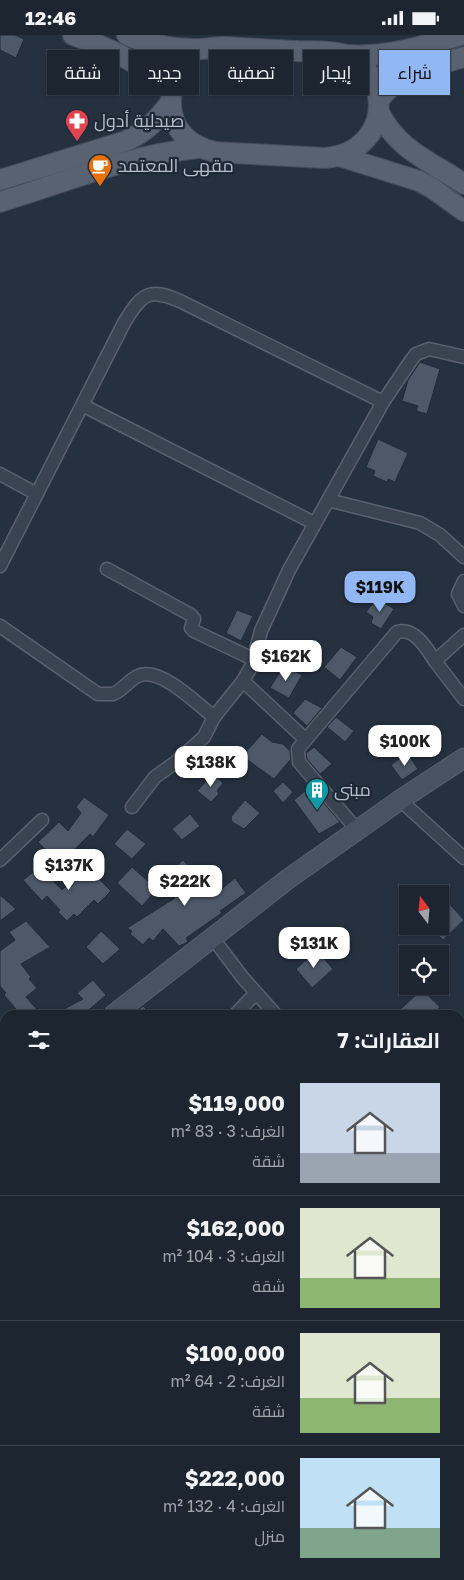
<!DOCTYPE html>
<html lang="ar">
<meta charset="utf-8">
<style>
body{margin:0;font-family:"Golos Text",Cairo,sans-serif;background:#252d38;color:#f1f3f6;direction:rtl;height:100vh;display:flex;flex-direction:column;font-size:19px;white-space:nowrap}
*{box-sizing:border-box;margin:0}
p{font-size:16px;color:#a0a5ab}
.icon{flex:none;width:28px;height:28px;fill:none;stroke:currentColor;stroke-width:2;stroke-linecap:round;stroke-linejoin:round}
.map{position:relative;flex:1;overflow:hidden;direction:ltr}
.drawer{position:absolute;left:0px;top:975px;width:465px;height:570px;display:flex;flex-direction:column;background:#1c2530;border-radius:15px 15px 0 0;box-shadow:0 1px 4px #0004,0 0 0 1px #3a424c;direction:rtl}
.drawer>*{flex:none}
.top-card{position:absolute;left:15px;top:15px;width:435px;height:45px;direction:rtl;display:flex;gap:10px}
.needle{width:32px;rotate:344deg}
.buttons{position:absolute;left:399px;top:850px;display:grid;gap:10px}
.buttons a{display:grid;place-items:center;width:50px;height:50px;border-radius:0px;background:#1c2530;box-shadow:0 1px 4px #0004,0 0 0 1px #3a424c;font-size:25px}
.price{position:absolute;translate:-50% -42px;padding:0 11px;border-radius:10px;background:#fff;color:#222;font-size:16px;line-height:32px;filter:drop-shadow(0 1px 2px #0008)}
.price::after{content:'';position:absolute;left:50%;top:30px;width:15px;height:11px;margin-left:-8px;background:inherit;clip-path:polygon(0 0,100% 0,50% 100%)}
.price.current{background:#91b7f5;color:#111}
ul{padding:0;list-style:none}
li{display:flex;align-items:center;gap:15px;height:125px;padding:0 25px}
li+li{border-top:1px solid #3a424c}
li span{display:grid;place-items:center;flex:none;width:140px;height:100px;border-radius:0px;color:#555}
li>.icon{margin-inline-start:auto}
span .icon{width:60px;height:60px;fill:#fffc;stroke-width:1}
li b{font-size:21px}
h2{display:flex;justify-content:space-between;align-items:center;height:60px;padding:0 25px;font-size:21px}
.pill{padding:0 18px;border-radius:0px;background:#1c2530;box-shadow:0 1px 4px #0004,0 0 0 1px #3a424c;font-size:18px;line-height:45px}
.pill.current{background:#91b7f5;color:#111}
.status{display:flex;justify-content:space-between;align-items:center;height:35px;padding:0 25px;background:#1c2530;direction:ltr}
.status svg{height:14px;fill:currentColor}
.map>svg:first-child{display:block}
.building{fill:#4d5869;stroke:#212a37}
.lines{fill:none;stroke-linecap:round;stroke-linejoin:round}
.lane-casing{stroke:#58616d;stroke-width:9}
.street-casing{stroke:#58616d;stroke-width:15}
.secondary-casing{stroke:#58616d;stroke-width:21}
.primary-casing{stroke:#444c59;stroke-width:22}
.lane{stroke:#3a4350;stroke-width:6}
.street{stroke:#3a4350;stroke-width:12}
.secondary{stroke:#495263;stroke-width:19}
.primary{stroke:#596270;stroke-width:20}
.labels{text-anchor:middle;stroke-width:4.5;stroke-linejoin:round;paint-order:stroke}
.poi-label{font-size:18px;fill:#b7beca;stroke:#1f2835;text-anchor:start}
</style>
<div class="status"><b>12:46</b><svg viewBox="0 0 49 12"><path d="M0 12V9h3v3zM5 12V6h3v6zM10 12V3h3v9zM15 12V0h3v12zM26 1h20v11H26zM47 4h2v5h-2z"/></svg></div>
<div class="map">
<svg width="464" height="1545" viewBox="0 0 464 1545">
<rect width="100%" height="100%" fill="#263140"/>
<g class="building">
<polygon points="0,0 15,0 24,4 16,23 0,15"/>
<polygon points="420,327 440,334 427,379 416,376 418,371 402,366 408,345"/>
<polygon points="378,404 408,418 395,447 388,444 387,447 373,441 375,436 366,432"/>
<polygon points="377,563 394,574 381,594 371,588 373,582 366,577"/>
<polygon points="237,575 253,581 241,606 226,598"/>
<polygon points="341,612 357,622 340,645 324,632"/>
<polygon points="284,630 302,640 289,663 270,653"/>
<polygon points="305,664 322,673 307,691 293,678"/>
<polygon points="336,682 354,696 345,707 327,692"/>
<polygon points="262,699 272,707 283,709 290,716 291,724 274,744 242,721"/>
<polygon points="314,712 332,729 320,739 307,724 306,718"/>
<polygon points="407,718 418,734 402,745 391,730"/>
<polygon points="213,739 223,748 217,756 219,759 211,767 197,756"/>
<polygon points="283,747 293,757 283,768 273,756"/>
<polygon points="310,752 340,787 319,799 294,765"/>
<polygon points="84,762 109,780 93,802 90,799 60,829 38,807 59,787 68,796 81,778 76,772"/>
<polygon points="245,765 260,778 244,794 232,787 231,782"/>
<polygon points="190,779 200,791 182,805 172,794"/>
<polygon points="127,794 146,809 132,824 114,809"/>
<polygon points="183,825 215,859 235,843 246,858 220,876 222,878 186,903 188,907 179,911 163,894 153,906 149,903 143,910 130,899 132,896 127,893 175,863 159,847"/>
<polygon points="86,831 111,856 98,869 94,865 77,882 74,879 67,886 58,877 60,875 47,861 42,866 23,845 40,832 62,855"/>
<polygon points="132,832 157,854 142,871 117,848"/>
<polygon points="0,860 16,874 0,886"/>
<polygon points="446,865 464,885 443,905 434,896 440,891 440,870"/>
<polygon points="26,886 50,912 21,929 31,942 29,944 37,953 26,962 42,980 21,980 4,960 6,958 0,951 0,916 15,905 9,897"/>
<polygon points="101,896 120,914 103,929 86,912"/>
<polygon points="317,915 333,934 312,953 296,934"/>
<polygon points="93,945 106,960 83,980 53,980 83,964 77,958"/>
<polygon points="418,951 440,972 432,980 394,980 415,961 411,957"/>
<polygon points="143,971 152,980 132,980 134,978"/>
</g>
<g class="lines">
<g class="lane-casing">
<polyline id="lane" points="0,1334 5,1333"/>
</g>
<g class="street-casing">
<g id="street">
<polyline points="84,371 314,488"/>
<polyline points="0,439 37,459"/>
<polyline points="328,465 420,488 440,500 464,522"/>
<path d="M0,531L124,288C142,258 149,252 182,267L383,367"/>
<polyline points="107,534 191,580 194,584 191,593 194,596 253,624"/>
<polyline points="464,546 458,559 464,571"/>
<path d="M0,591L98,659H113C123,655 129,645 138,641C160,631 197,669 214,682L243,646L252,630L261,596L289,535L383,367L410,327L416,319L429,314L464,322"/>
<polyline points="464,600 435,626 464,664"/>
<polyline points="243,646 305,704"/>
<polyline points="400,765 464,823"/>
<polyline points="132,772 155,742 176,727 204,702 214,682"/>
<path d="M358,796L299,727L298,714L397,597C415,592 427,614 435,626"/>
<polyline points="0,825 42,785"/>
<polyline points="212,902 243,943 276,980"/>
<polyline points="235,980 256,958"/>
<polyline points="0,1025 5,1033"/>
<polyline points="460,1072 464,1068"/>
<polyline points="460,1138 464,1142"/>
<polyline points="0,1252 5,1251"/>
<polyline points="151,1540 158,1545"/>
<polyline points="106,1545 110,1540"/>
<polyline points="327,1545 328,1540"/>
</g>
</g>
<g class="secondary-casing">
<g id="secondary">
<polyline points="113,980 288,844 400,765 464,723"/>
<polyline points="0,1060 5,1057"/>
</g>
</g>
<g class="primary-casing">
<g id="primary">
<path d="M73,0C112,14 140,28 171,55"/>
<path d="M127,0C149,9 174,15 198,14C207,14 215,12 224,12C248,13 272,15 296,16C312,17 331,15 346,20C377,32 388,72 370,99C358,115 344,121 325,123L215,117C160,104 160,49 196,14"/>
<path d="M346,20C386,23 423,11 461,0"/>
<path d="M380,63C401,38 433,31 464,22"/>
<path d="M379,77C397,115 432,127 464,149"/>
<polyline points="339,121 419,146 432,153 464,176"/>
<path d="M0,145L126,106C146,97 157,85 170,68"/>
<path d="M0,167C65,147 130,120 198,113"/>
<polyline points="460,1365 464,1365"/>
<polyline points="460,1388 464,1388"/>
<polyline points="0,1441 5,1440"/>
<polyline points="0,1462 5,1461"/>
</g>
</g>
<use href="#lane" class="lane"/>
<use href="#street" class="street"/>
<use href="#secondary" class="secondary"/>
<use href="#primary" class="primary"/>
</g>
<defs>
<g id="pharmacy-pin" transform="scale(1.25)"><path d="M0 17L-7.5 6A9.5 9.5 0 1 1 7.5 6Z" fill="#e0444e" stroke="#1f2835"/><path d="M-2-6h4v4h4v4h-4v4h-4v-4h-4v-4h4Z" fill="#fff"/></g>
<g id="cafe-pin" transform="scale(1.25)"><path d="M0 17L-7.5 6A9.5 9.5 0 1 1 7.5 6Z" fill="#e8710a" stroke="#1f2835"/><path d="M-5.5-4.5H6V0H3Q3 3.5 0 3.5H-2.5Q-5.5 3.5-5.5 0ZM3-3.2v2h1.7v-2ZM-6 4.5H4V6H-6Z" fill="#fff"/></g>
<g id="building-pin" transform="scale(1.25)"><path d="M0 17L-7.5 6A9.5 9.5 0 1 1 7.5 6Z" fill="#0f9aa8" stroke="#1f2835"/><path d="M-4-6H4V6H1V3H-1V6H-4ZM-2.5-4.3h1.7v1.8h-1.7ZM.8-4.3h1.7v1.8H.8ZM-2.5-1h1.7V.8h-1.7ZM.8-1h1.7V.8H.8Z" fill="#fff"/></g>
</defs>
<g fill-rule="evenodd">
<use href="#pharmacy-pin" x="77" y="86"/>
<use href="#cafe-pin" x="100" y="131"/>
<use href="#building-pin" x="317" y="755"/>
</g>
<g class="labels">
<g class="poi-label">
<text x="94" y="92">صيدلية أدول</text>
<text x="118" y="137">مقهى المعتمد</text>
<text x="334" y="761">مبنى</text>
</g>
</g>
</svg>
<div class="buttons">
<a><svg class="needle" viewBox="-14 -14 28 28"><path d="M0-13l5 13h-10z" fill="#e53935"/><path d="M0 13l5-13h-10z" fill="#a0a5ab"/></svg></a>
<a><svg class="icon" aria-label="locate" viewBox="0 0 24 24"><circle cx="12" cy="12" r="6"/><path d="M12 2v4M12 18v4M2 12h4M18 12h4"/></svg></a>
</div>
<b class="price current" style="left:380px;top:578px">$119K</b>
<b class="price" style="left:286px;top:647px">$162K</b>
<b class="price" style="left:405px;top:732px">$100K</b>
<b class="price" style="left:211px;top:753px">$138K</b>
<b class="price" style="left:69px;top:856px">$137K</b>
<b class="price" style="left:185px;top:872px">$222K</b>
<b class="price" style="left:314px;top:934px">$131K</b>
<div class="top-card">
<a class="pill current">شراء</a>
<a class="pill">إيجار</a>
<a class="pill">تصفية</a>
<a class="pill">جديد</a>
<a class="pill">شقة</a>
</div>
<section class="drawer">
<h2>العقارات: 7<svg class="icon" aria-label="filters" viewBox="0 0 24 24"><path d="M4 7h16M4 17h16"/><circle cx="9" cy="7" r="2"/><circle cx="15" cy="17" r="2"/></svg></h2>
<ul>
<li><span style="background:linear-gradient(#c9d6e8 70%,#9aa5b1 0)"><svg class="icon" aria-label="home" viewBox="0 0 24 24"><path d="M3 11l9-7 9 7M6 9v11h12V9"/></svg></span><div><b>$119,000</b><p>الغرف: 3 · 83 m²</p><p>شقة</p></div></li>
<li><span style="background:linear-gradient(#dfe7d0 70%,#8fb573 0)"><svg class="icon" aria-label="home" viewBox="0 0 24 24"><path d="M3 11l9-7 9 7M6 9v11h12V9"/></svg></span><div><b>$162,000</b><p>الغرف: 3 · 104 m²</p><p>شقة</p></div></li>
<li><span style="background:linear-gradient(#dfe7d0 65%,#8fb573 0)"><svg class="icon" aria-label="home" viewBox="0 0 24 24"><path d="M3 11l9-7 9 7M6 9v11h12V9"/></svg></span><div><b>$100,000</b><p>الغرف: 2 · 64 m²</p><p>شقة</p></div></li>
<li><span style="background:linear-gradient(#bfe0f5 70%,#7fa58c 0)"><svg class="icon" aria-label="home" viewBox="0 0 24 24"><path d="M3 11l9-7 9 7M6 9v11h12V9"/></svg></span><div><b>$222,000</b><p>الغرف: 4 · 132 m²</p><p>منزل</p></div></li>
</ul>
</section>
</div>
